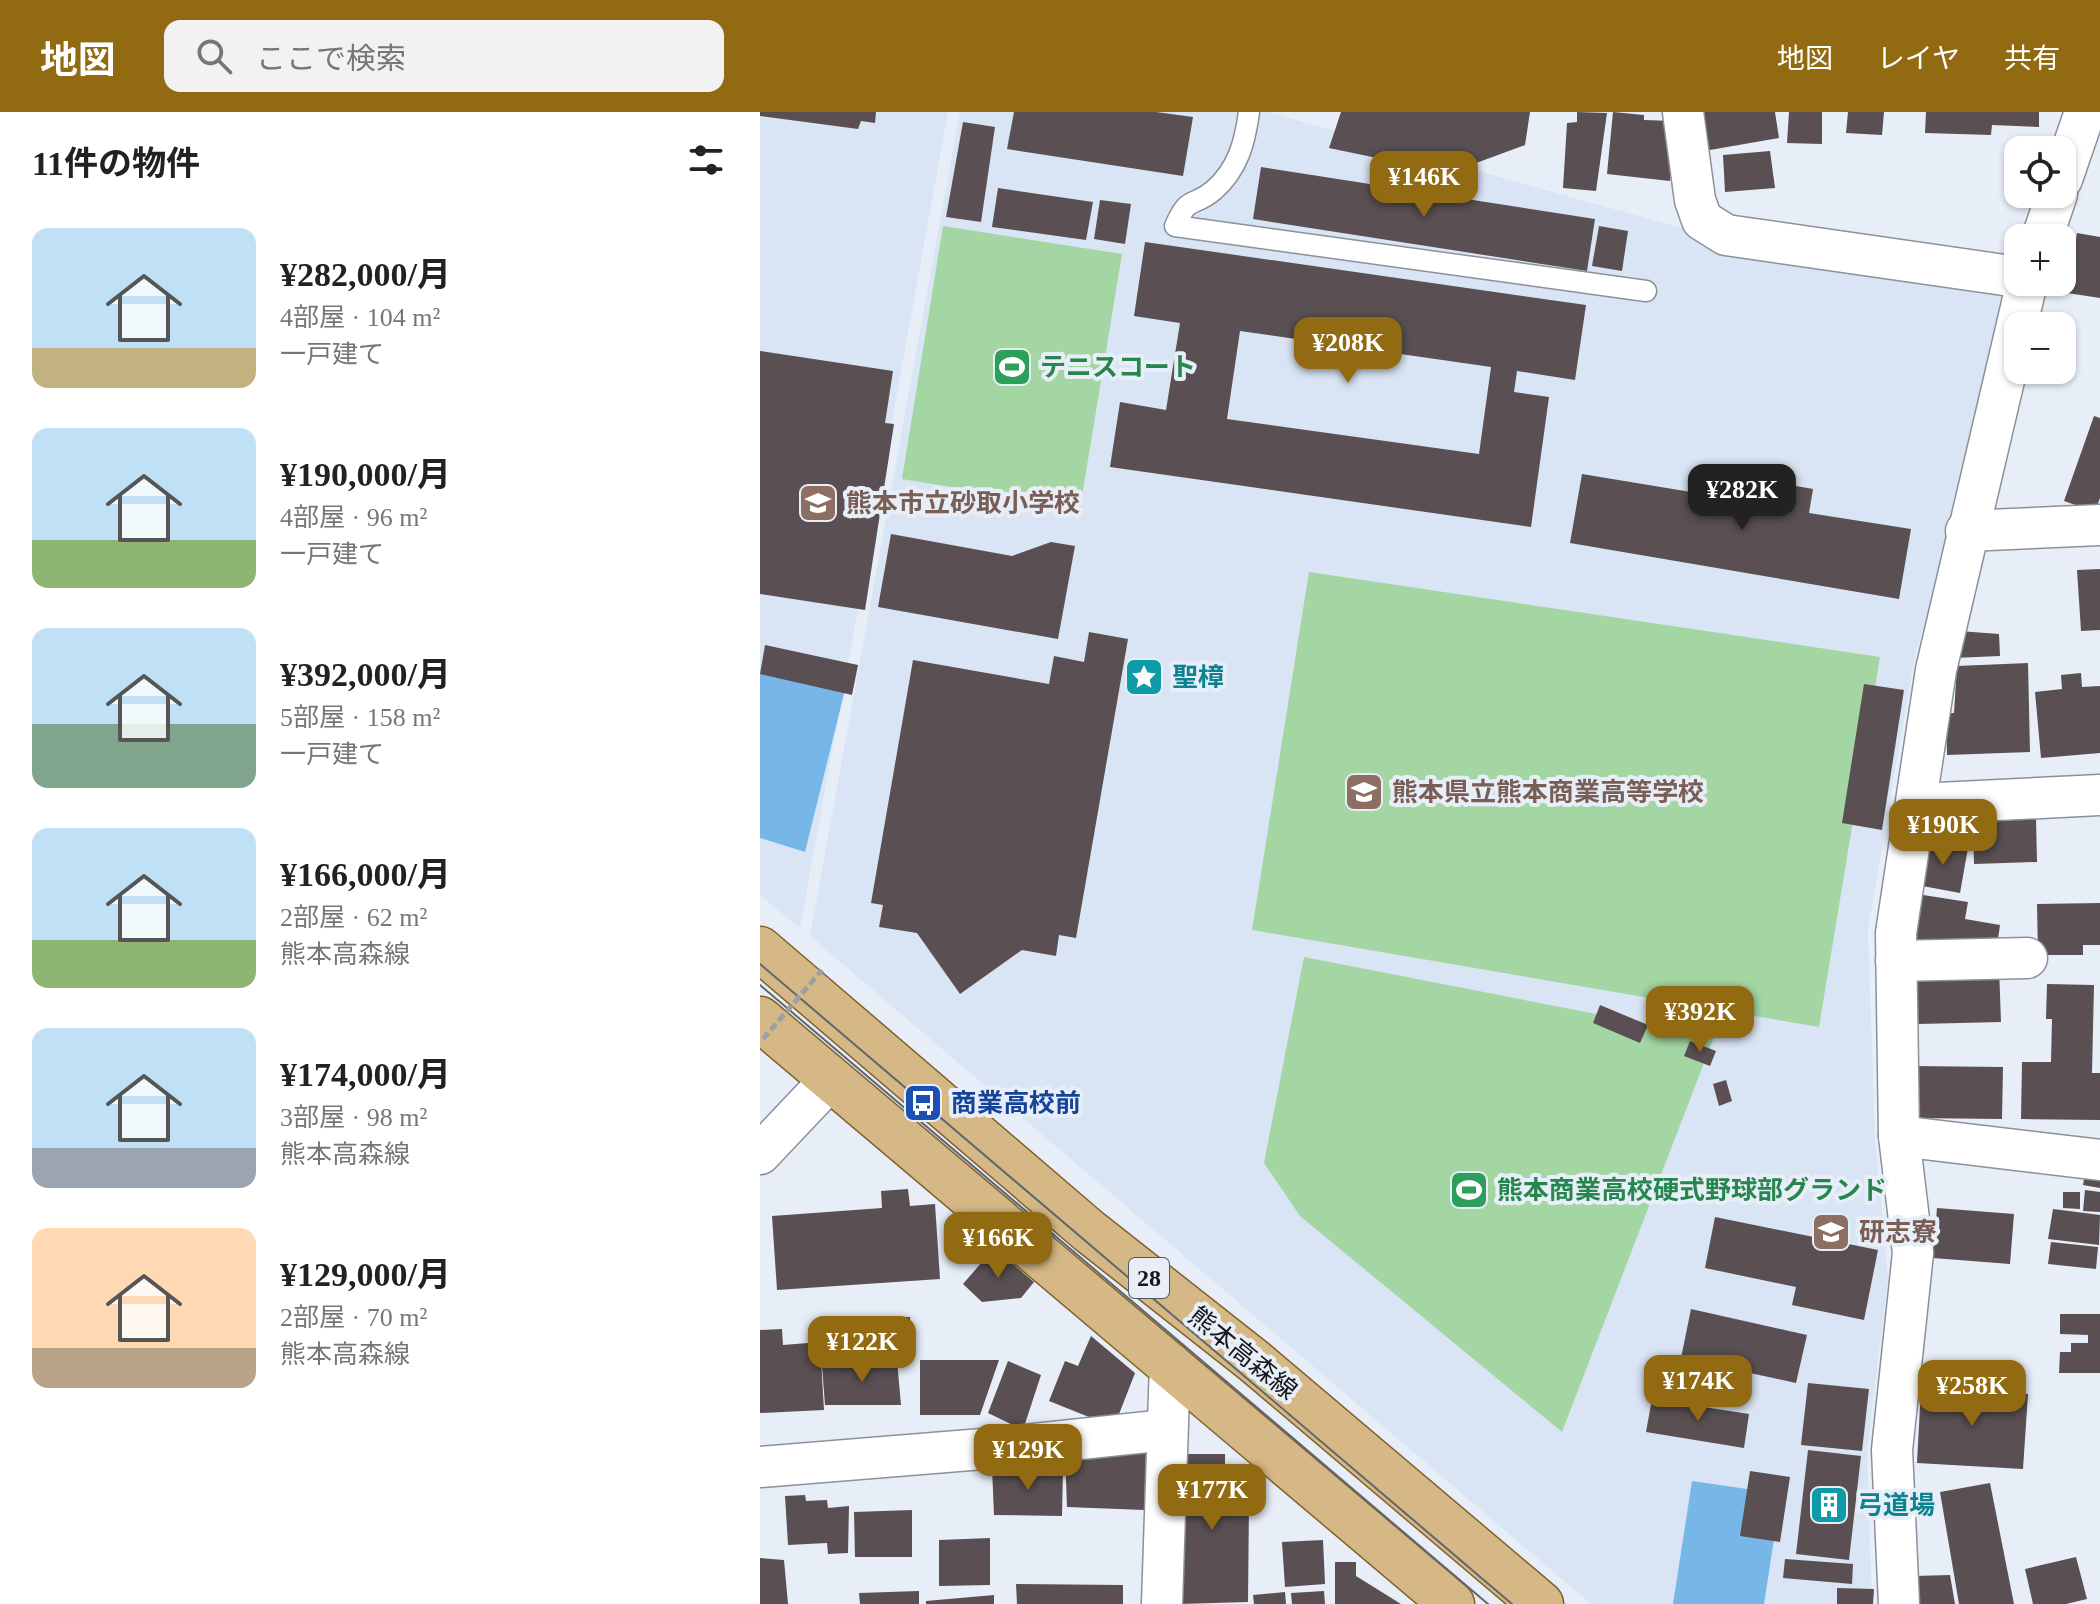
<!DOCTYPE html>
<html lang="ja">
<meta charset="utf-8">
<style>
body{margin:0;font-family:"Times New Roman","Noto Sans JP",serif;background:#f2f2f2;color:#222;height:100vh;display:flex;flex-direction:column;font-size:30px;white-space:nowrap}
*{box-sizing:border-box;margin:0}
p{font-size:26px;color:#767676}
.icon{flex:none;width:44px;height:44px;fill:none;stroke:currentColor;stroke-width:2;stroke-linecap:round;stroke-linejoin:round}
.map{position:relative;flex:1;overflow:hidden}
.drawer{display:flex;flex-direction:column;background:#fff;width:760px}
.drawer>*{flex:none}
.tools{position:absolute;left:1244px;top:24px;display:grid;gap:16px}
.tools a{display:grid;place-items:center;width:72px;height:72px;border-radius:16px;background:#fff;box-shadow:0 2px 6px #0004;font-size:40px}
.price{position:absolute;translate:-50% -68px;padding:0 18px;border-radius:16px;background:#916a11;color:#fff;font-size:26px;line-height:52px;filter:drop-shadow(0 2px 4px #0008)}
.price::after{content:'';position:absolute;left:50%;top:48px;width:24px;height:18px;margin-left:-12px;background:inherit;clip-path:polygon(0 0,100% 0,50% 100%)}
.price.current{background:#222;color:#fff}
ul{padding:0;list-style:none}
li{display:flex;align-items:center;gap:24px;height:200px;padding:0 32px}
li span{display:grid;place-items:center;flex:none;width:224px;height:160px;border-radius:16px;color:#555}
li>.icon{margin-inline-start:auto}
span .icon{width:96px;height:96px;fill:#fffc;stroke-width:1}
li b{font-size:34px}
h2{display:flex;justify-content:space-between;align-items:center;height:96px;padding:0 32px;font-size:34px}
header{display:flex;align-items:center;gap:48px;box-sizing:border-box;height:112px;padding:0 40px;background:#916a11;color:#fff}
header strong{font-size:38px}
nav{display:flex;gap:44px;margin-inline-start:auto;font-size:28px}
.search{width:560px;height:72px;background:#f2f2f2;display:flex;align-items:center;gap:20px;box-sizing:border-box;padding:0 28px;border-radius:16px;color:#767676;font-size:30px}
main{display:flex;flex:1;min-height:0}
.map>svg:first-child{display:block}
.built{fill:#d9e4f4}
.green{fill:#a3d6a3}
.water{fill:#76b7e7}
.building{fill:#5a5053;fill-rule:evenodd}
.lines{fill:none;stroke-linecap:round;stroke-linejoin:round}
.service-casing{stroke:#8a9199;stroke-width:23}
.minor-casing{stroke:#8a9199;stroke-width:43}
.primary-casing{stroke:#80612c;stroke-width:47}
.service{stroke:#fff;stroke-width:20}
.minor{stroke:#fff;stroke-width:40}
.primary{stroke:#d6b886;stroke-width:44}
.tram{stroke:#62666b;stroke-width:2}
.path-bridge{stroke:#9ba0a7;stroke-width:5;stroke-dasharray:8 4;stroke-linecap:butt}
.labels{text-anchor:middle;stroke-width:8;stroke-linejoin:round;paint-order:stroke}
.shield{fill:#e7eef7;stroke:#54585c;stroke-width:2}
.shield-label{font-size:24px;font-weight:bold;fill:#15171a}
.leisure-label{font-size:26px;font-weight:bold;fill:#27864d;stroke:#e7eef7;text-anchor:start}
.education-label{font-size:26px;font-weight:bold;fill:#785e54;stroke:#e7eef7;text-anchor:start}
.culture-label{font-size:26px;font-weight:bold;fill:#0d838f;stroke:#e7eef7;text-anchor:start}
.transit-label{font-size:26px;font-weight:bold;fill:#164399;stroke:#e7eef7;text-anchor:start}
.street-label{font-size:26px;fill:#15171a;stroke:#e7eef7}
</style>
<header>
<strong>地図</strong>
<div class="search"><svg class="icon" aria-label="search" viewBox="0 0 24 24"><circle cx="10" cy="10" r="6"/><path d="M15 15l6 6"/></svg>ここで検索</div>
<nav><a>地図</a><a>レイヤ</a><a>共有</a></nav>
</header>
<main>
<section class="drawer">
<h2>11件の物件<svg class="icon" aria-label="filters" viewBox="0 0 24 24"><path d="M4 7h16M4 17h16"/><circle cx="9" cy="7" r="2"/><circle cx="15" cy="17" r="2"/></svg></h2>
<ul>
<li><span style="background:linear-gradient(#bfe0f5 75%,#c2b280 0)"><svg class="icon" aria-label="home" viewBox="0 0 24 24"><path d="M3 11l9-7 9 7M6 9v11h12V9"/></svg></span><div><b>¥282,000/月</b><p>4部屋 · 104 m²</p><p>一戸建て</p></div></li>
<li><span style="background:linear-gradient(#bfe0f5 70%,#8fb573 0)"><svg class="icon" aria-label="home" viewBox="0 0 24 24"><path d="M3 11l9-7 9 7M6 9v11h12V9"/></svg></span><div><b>¥190,000/月</b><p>4部屋 · 96 m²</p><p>一戸建て</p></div></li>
<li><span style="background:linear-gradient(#bfe0f5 60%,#7fa58c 0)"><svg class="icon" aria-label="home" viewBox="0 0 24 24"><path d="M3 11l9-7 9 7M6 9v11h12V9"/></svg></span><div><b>¥392,000/月</b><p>5部屋 · 158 m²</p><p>一戸建て</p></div></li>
<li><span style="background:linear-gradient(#bfe0f5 70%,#8fb573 0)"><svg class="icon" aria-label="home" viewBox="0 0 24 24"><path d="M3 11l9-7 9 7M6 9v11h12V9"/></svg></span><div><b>¥166,000/月</b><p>2部屋 · 62 m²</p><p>熊本高森線</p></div></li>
<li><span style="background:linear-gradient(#bfe0f5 75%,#9aa5b1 0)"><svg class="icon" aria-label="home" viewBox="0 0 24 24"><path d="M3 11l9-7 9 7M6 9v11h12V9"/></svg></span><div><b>¥174,000/月</b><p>3部屋 · 98 m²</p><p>熊本高森線</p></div></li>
<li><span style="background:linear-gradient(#ffd9b3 75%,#b9a48a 0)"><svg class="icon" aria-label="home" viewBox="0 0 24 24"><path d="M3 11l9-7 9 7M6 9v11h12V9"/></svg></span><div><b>¥129,000/月</b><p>2部屋 · 70 m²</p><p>熊本高森線</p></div></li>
</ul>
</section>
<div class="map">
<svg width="1340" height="1492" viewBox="0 0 1340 1492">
<rect width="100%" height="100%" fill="#e7eef7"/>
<g class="built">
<polygon points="0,0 188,0 40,816 0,783"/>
<polygon points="200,0 507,0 957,126 1235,178 1243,183 1248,193 1192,420 1155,543 1108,817 1115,1026 1128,1166 1107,1338 1112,1492 831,1492 50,824"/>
</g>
<g class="green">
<polygon points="183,114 362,142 320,396 142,367"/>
<polygon points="549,460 1120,545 1059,915 492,818"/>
<polygon points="544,845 954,925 802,1320 540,1104 504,1051"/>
</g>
<g class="water">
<polygon points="0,561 85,578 45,740 0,726"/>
<polygon points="932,1369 1021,1382 1004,1492 913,1492"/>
</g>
<g class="building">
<polygon points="0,0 116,0 115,11 101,9 98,17 0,4"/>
<polygon points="254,0 396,0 433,5 423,64 247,37"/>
<polygon points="581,0 770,0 765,33 689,61 569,36"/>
<polygon points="817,0 847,1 836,79 803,76 807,11 817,10"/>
<polygon points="853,0 884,3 884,8 914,9 910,69 847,62"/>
<polygon points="938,0 1015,0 1019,26 944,39"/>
<polygon points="1029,0 1062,0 1062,32 1027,31"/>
<polygon points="1088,0 1124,0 1122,23 1086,21"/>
<polygon points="1166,0 1279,0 1279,15 1232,13 1231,23 1165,21"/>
<polygon points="203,10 235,15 221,110 186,105"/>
<polygon points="1010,39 1015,76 965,80 963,43"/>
<polygon points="501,55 835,107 827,159 493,107"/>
<polygon points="238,76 333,90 326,128 232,115"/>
<polygon points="340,88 371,92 365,132 334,127"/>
<polygon points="839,114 868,119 862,159 832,154"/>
<polygon points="1317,121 1340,125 1340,186 1307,181"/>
<path d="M385,130L826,193L815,268L757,259L754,280L789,285L771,415L350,355L360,290L406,298L420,211L374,204ZM480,219L731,255L719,342L467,307Z"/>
<polygon points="0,239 133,259 125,311 134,312 105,498 0,482"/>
<polygon points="1334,304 1340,306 1340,386 1335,400 1304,389"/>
<polygon points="953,359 1053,377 1049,401 1151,417 1139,487 810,431 822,362 949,383"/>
<polygon points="131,422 252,444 291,430 315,434 298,527 118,495"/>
<polygon points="1340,457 1340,518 1321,519 1317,458"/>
<polygon points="1199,519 1239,522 1240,544 1193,546"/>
<polygon points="329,520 368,527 316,826 299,823 296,844 262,838 200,882 157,821 119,815 123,793 111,791 153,548 289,572 294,544 324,550"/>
<polygon points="5,533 98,553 92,583 0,562"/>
<polygon points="1268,551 1270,640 1187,643 1186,601 1194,601 1197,554"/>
<polygon points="1321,561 1322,575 1340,574 1340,641 1281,646 1275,580 1302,577 1301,563"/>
<polygon points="1104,572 1144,578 1122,718 1082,711"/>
<polygon points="1276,706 1277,750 1214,752 1213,708"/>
<polygon points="1166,729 1208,736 1200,781 1157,773"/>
<polygon points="1163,783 1208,790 1205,807 1240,813 1236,841 1156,828"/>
<polygon points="1340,791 1340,833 1323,833 1323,843 1278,843 1277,792"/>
<polygon points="1239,856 1241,910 1158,912 1156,859"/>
<polygon points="1287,872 1334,873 1332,961 1340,961 1340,1008 1261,1007 1262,950 1291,950 1292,907 1286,907"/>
<polygon points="840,893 888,913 880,931 833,911"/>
<polygon points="930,929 956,939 950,954 924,944"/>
<polygon points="1153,954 1243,955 1242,1007 1152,1006"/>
<polygon points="966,968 972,989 959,994 953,972"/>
<polygon points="1326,1054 1340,1056 1340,1076 1323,1073"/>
<polygon points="148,1077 150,1094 175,1092 180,1167 17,1178 12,1104 122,1096 121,1079"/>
<polygon points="1325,1078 1340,1080 1340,1100 1323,1099"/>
<polygon points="1303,1080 1320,1080 1320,1097 1303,1096"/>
<polygon points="1177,1096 1254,1102 1250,1152 1173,1146"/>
<polygon points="1293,1097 1340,1103 1339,1133 1288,1127"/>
<polygon points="955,1105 1118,1138 1104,1208 1032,1193 1036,1175 945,1156"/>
<polygon points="1291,1130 1338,1135 1336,1157 1288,1152"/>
<polygon points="234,1136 274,1170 261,1186 222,1190 203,1172"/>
<polygon points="931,1197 1047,1223 1036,1271 921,1246"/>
<polygon points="1300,1202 1340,1202 1340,1261 1299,1261 1300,1240 1311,1240 1311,1231 1328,1231 1328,1223 1300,1222"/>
<polygon points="67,1204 150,1205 151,1237 67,1243"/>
<polygon points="22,1217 23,1233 60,1230 64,1298 0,1301 0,1218"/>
<polygon points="331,1224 375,1261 354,1315 289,1289 305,1249 318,1254"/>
<polygon points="137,1248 141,1293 65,1293 62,1254"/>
<polygon points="160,1248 239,1248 220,1303 160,1303"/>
<polygon points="248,1249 281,1263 263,1318 228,1301"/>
<polygon points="1048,1271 1109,1277 1102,1339 1041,1333"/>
<polygon points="1161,1276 1268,1282 1263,1357 1157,1351"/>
<polygon points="892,1287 989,1302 984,1336 886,1320"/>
<polygon points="1048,1338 1101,1344 1089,1448 1036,1442"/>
<polygon points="386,1341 384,1398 307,1395 305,1342"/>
<polygon points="420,1342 465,1342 465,1354 480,1354 480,1391 489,1391 488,1490 419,1492"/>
<polygon points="232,1356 303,1357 302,1404 234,1403"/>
<polygon points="990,1359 1030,1365 1020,1430 980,1424"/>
<polygon points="1230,1371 1254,1492 1199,1492 1180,1380"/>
<polygon points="45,1383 46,1389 67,1388 68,1396 89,1394 88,1441 68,1442 67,1431 28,1433 25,1384"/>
<polygon points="152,1398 152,1445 95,1445 94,1400"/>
<polygon points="230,1426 230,1473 179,1474 179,1428"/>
<polygon points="563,1428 565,1472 525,1475 522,1430"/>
<polygon points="1316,1445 1327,1487 1306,1492 1273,1492 1265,1457"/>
<polygon points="0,1446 24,1448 28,1492 0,1492"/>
<polygon points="1025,1447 1093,1452 1092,1472 1023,1466"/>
<polygon points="575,1450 596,1450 596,1464 641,1492 575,1492"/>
<polygon points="1190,1463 1195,1492 1154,1492 1154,1464"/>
<polygon points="256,1472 363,1473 363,1492 257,1492"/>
<polygon points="1077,1476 1114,1477 1113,1492 1077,1492"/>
<polygon points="159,1479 159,1492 100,1492 99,1481"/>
<polygon points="564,1479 565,1492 532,1492 531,1481"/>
<polygon points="525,1480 526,1492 494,1492 493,1483"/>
<polygon points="234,1483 234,1492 166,1492 166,1489"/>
</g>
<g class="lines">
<g class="service-casing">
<path id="service" d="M489,0C485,30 478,57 454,78C432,97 430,81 415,114L886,179"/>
</g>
<g class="minor-casing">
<g id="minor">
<polyline points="923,0 935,88 942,108 966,123 1258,165"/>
<polyline points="1302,67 1325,0"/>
<polyline points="1282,126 1297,82"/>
<polyline points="1206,419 1340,413"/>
<polyline points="1158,692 1340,683"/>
<polyline points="1136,849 1267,846"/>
<polyline points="1139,1024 1340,1048"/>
<polyline points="0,1042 71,967"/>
<polyline points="0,1355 235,1336 406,1318"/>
<polyline points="402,1492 410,1251"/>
<polyline points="1139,1492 1132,1338 1153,1141 1139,1024 1136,821 1176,558 1267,170"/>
</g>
</g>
<g class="primary-casing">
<g id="primary">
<polyline points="0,837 329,1119 494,1249 781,1492"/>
<polyline points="0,907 692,1492"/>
</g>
</g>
<use href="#service" class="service"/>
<use href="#minor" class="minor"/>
<use href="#primary" class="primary"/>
<g class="tram">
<polyline points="0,852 752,1492"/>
<polyline points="0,873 728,1492"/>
</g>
<polyline class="path-bridge" points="3,927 62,858"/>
</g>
<defs>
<g id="stadium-square" transform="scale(2)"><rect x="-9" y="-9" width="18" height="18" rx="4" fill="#2e9e5b" stroke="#e7eef7"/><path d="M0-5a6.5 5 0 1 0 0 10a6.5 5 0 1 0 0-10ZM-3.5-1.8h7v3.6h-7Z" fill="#fff"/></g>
<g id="school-square" transform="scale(2)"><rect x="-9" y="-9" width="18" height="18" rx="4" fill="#8d6e63" stroke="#e7eef7"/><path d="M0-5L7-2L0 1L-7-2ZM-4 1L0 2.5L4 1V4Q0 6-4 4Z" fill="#fff"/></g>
<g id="sight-square" transform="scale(2)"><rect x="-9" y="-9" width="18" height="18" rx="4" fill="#0f9aa8" stroke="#e7eef7"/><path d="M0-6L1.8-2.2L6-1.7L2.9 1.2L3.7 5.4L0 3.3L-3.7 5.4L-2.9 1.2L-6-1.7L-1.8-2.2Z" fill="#fff"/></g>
<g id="bus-square" transform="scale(2)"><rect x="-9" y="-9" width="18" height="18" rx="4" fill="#1a4fb4" stroke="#e7eef7"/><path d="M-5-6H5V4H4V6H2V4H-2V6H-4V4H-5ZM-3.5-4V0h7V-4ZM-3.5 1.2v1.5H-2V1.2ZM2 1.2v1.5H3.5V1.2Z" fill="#fff"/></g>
<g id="building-square" transform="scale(2)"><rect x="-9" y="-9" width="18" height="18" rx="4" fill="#0f9aa8" stroke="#e7eef7"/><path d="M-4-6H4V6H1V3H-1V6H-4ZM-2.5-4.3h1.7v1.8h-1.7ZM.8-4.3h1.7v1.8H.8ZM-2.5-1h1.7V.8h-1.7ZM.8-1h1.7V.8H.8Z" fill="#fff"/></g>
</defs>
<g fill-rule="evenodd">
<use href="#stadium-square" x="252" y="255"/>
<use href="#school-square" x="58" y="391"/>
<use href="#sight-square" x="384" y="565"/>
<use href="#school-square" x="604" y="680"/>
<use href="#bus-square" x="163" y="991"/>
<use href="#stadium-square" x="709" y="1078"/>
<use href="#school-square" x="1071" y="1120"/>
<use href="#building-square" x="1069" y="1393"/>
</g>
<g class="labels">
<rect class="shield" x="369" y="1146" width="40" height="40" rx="6"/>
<g class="shield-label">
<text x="389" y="1174">28</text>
</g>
<g class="leisure-label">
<text x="280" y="264">テニスコート</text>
<text x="737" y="1087">熊本商業高校硬式野球部グランド</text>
</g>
<g class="education-label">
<text x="86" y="400">熊本市立砂取小学校</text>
<text x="632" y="689">熊本県立熊本商業高等学校</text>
<text x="1099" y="1129">研志寮</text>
</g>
<g class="culture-label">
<text x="412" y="574">聖樟</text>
<text x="1097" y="1402">弓道場</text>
</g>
<g class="transit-label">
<text x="191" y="1000">商業高校前</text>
</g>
<g class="street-label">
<text transform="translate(483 1241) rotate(39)" y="9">熊本高森線</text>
</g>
</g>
</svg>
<div class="tools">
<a><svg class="icon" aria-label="locate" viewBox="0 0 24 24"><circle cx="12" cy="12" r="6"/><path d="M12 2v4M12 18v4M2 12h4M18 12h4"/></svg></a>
<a>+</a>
<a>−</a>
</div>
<b class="price" style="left:664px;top:107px">¥146K</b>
<b class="price" style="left:588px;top:273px">¥208K</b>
<b class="price current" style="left:982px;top:420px">¥282K</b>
<b class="price" style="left:1183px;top:755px">¥190K</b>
<b class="price" style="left:940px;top:942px">¥392K</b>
<b class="price" style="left:238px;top:1168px">¥166K</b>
<b class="price" style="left:102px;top:1272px">¥122K</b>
<b class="price" style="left:938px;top:1311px">¥174K</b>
<b class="price" style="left:1212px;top:1316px">¥258K</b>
<b class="price" style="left:268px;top:1380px">¥129K</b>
<b class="price" style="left:452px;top:1420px">¥177K</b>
</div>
</main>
